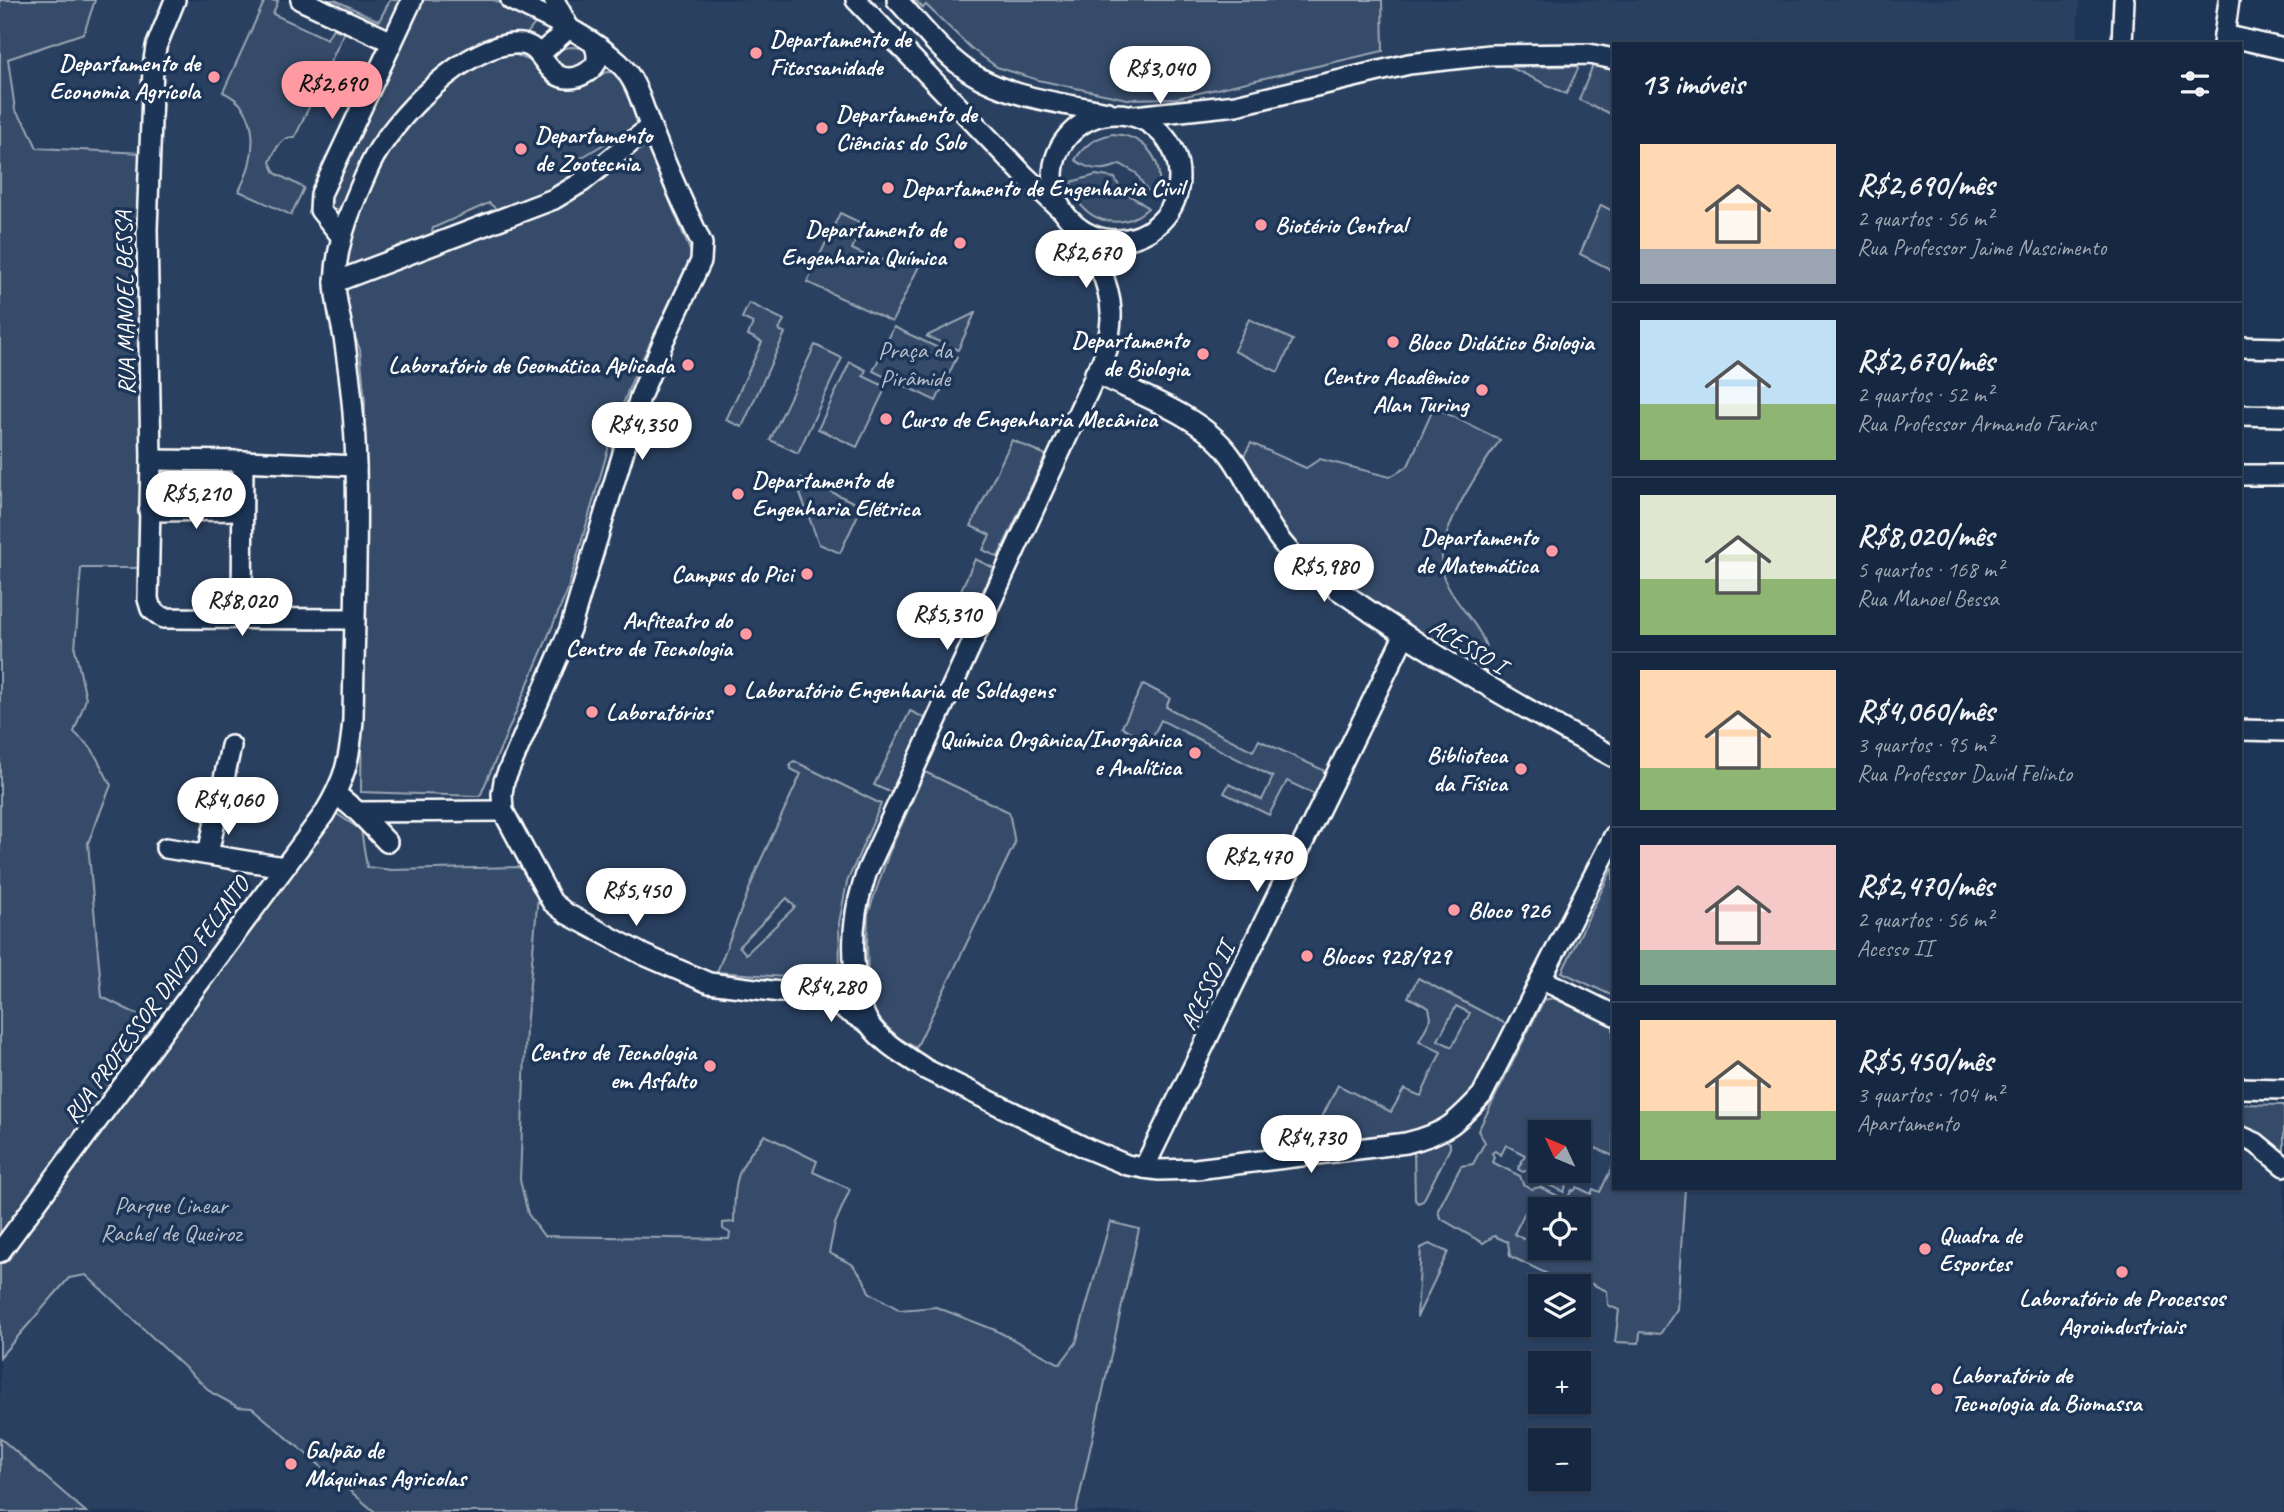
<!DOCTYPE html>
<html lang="pt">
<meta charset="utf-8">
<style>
body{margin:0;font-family:Caveat,sans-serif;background:#1f3048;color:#f1f3f6;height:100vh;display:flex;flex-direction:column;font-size:26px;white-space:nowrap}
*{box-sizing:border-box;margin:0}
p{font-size:23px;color:#9ea6b1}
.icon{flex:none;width:38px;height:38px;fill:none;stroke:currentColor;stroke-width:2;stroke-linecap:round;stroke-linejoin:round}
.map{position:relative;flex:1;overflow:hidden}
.drawer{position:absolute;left:1612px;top:42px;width:630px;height:1148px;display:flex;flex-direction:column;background:#162841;border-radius:0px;box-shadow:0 2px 5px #0004,0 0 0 2px #35445a}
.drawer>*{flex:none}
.needle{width:46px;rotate:314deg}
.fabs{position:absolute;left:1528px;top:1120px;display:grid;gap:14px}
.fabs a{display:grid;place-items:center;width:63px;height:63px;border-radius:0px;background:#162841;box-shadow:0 2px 5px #0004,0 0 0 2px #35445a;font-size:35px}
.price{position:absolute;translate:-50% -60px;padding:0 16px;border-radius:24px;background:#fff;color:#222;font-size:23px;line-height:46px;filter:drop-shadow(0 2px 4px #0008)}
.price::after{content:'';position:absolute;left:50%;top:42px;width:21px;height:16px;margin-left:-10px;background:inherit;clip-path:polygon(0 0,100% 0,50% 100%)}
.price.on{background:#ff9aa2;color:#111}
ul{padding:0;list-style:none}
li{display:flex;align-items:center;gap:21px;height:175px;padding:0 28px}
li+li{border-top:2px solid #35445a}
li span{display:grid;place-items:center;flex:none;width:196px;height:140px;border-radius:0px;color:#555}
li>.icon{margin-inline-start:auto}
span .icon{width:84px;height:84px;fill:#fffc;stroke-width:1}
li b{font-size:30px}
h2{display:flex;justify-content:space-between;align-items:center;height:84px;padding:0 28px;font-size:30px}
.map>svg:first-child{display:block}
.built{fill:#2a4161;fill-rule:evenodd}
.green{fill:#364b69;stroke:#9aa5b4;stroke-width:2;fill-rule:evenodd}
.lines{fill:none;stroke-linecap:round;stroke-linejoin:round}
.minor-casing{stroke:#fff;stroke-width:24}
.minor{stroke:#1d3557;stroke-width:19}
.poi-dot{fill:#ff9aa2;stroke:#1d3557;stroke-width:2.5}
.labels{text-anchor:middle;stroke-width:7;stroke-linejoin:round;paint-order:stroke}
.poi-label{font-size:24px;font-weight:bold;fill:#fff;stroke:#1d3557;text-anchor:start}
.street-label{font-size:24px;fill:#fff;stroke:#1d3557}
.park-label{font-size:24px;fill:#b9c0ca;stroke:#1d3557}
</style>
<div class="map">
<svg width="2284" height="1512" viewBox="0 0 2284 1512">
<rect width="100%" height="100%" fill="#1d3557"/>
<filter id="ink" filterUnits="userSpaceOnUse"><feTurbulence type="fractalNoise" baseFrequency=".0143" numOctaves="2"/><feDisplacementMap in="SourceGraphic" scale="14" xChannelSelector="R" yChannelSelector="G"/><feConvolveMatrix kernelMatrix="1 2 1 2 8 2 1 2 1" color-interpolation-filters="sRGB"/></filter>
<g filter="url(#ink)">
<path class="built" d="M0,0H2079L2077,44H1614V1188H2240V1104L2284,1105V1512H0ZM1540,1132H1578V1171H1540ZM1540,1209H1578V1248H1540ZM1540,1286H1578V1325H1540ZM1540,1363H1578V1402H1540ZM1540,1440H1578V1479H1540Z"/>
<g class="green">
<path d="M0,0H95L84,33L8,59L15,110L27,126L37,148L143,153L142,568H81L75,649L86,699L74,732L92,749L111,785L88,843L102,997L159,1025L334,812L361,830L367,867L392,870L520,867L538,895L526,1028L520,1180L528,1214L544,1236L729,1239L730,1233L723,1229V1223L734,1222C735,1178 735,1170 765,1135L817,1161L813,1172L850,1189L835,1224L829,1253L852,1264L863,1278L869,1292L900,1310L936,1307L995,1330L1060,1364L1076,1343L1110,1222L1139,1229L1076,1512H375L252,1408L238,1407L212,1393L86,1275L69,1278L0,1357V1264L35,1216L0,1239Z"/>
<path d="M265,0L278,1L273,14L327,39L333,28L344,33L295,137C281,136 275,150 270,162L275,173L304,188L291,215L239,191C256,158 263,110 223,92Z"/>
<polygon points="315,0 335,0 379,21 390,0 405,0 389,29 384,31"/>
<polygon points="419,0 494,0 536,18 537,21 526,35 459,58 341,210 335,209 325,203"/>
<polygon points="915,0 1382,0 1383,51 1177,98 1127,99 1038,80 997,67 971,48 926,5 923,8"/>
<path d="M572,47L584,48L590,54V62L565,72L552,58C555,49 563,48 572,47Z"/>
<polygon points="511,53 583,82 607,72 619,73 641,122 574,162 582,177 502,214 489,203 433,228 430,241 345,269 360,204 388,148 427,101 485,59"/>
<polygon points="1593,65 1613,68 1613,115 1579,100"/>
<polygon points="1577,66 1578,69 1566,94 1510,67"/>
<path d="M1112,134C1143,135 1164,158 1158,189L1153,191L1147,190L1136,173L1120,164C1105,172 1090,171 1075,160C1084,145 1095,138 1112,134Z"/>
<polygon points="645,141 692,255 631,383 615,425 567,592 481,794 478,796 361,792 365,402 360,350 345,310 344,292 350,286 521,219"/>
<path d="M1096,175L1115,178C1122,196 1135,196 1148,208C1120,235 1077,220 1071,182Z"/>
<polygon points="1601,205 1613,211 1613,275 1608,268 1580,254"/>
<polygon points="840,213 863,224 852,249 875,260 898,259 920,264 892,322 807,282"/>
<polygon points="749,303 784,320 779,330 785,333 742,427 726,420 762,342 748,335 753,323 742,318"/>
<polygon points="975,313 958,350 926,336 927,336"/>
<polygon points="1249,319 1293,340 1278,372 1234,351"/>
<polygon points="894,327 957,357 936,401 873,371"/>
<polygon points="815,345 842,358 798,453 770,440"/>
<polygon points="850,362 866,370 863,376 886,387 857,447 818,429"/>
<path d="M1434,407L1500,440C1479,471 1430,539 1444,578C1453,603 1478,621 1486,647L1478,661L1464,666L1326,576L1281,531L1242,459L1251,443L1306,468L1320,459L1390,477L1408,466Z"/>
<polygon points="1012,440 1046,455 998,557 983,550 990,535 971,526"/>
<polygon points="801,478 862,506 840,553 819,544 797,485"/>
<polygon points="975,559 994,568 970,618 952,610"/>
<polygon points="1143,684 1170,698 1166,707 1253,751 1259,740 1323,770 1325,776 1316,795 1287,781 1269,815 1224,793 1229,784 1262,800 1273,777 1161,720 1150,742 1122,727"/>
<polygon points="910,711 927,719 892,791 887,791 874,785"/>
<path d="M794,761L881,804L847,882L839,923L840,970L826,980L717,972L759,864L801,774L791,769L790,764ZM787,898L795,907L746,954L739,946Z"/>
<polygon points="925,772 1009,812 1015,843 916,1048 898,1037 884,1024 875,1013 868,984 867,945 868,914 889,853"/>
<polygon points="1613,867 1614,996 1613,996 1562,972"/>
<path d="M1418,978L1508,1025L1479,1081L1464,1100L1442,1121L1424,1130L1315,1143L1321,1119L1338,1085L1391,1112L1404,1089L1421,1096L1441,1052L1419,1041L1431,1018L1429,1008L1408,997ZM1456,1006L1470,1013L1452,1047L1438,1040Z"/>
<polygon points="1553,998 1613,1026 1613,1156 1596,1148 1591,1157 1582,1152 1586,1143 1579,1139 1578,1132 1540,1132 1540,1171 1554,1171 1552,1175 1567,1182 1564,1192 1543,1182 1540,1174 1530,1169 1523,1172 1518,1169 1525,1155 1506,1145 1501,1155 1495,1151 1492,1153 1494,1157 1492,1162 1520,1176 1523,1184 1532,1189 1540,1187 1562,1198 1555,1206 1540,1199 1538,1203 1531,1200 1514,1234 1535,1245 1540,1235 1540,1248 1545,1248 1545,1250 1565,1260 1572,1248 1578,1248 1579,1243 1581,1244 1586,1234 1580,1231 1583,1226 1579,1224 1578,1209 1565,1209 1567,1206 1564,1204 1572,1190 1574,1191 1577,1187 1591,1194 1593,1189 1600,1192 1613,1165 1614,1188 1685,1188 1677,1309 1660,1334 1640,1332 1639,1343 1615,1342 1619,1310 1608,1305 1607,1291 1577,1277 1566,1283 1510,1256 1508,1242 1494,1236 1483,1243 1440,1218 1438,1210 1461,1166 1473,1164 1485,1142 1478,1131 1544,1000"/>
<polygon points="2240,1104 2284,1105 2284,1155 2240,1127"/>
<polygon points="1444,1139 1450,1143 1450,1148 1423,1201 1418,1203 1415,1200 1414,1151 1415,1149"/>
<polygon points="1429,1244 1448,1252 1417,1317 1421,1248"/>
<polygon points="0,1438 86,1512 0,1512"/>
</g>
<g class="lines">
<g class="minor-casing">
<g id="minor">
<polyline points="175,0 156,47 153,67 147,229 151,460 148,599 151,609 163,618 354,619"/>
<polyline points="301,0 392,42"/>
<path d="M511,0C548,18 588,34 619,63C638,81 642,107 652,130C667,168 684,206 702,244L701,261L664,340L640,397L570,629L504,781L502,794L503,811L552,902L567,914L644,955L709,983L780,992L822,991L837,986L855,971"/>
<polyline points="554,0 569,28"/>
<polyline points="856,0 1026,177 1058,207"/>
<path d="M897,0C917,21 937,48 961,66C1001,97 1060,103 1108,112"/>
<polyline points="2224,35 2284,49"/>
<polyline points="2122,44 2124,0"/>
<polyline points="2223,44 2229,0"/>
<polyline points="540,54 569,28"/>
<circle cx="1116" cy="177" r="63"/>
<polyline points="1135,116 1236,105 1409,64 1490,55 1589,54 1614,59"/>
<path d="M1075,226C1093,249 1110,283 1111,312C1112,324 1108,338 1107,350L867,871C863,885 858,899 856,913C851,944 853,1005 873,1029C887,1046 908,1057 925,1069L1088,1149L1127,1165L1144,1168L1159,1170L1196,1169L1406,1143C1446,1133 1455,1124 1482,1095L1614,836"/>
<polyline points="341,236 320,210 321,194 412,0"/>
<polyline points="335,282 554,199 582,182 650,127"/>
<polyline points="2240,347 2284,348"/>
<path d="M1095,373C1139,395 1201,415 1230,455C1255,489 1262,525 1295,557C1318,578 1347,595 1372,613C1450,665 1531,713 1614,757"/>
<polyline points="2240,415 2284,416"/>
<polyline points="151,460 243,461 356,466"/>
<polyline points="2240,475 2284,475"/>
<polyline points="149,511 242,510"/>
<polyline points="242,618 243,461"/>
<polyline points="2240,730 2284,731"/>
<polyline points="336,794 358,812 503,811"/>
<polyline points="358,812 387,842"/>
<polyline points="166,848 284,867"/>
<polyline points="208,854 231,746"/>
<polyline points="1541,979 1614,1015"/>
<polyline points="810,992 824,997 869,1024"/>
<polyline points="2240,1088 2284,1089"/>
<polyline points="2240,1136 2256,1143 2284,1166"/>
<polyline points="1144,1168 1404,636"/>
<path d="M0,1252L324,814C345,779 350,760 353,720C354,635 358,550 356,465C355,424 351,384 345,344C342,323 335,302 335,281C337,238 353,203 370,165C391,121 469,38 522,44C546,46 545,85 577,77C583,75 590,71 594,66C599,60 597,52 595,46"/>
</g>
</g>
<use href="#minor" class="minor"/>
</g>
</g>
<g class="poi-dot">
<circle cx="756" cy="53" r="7"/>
<circle cx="214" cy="77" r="7"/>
<circle cx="822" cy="128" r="7"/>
<circle cx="521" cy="149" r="7"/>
<circle cx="888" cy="188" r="7"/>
<circle cx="1261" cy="225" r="7"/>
<circle cx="960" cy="243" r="7"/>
<circle cx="1393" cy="342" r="7"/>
<circle cx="1203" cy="354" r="7"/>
<circle cx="688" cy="365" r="7"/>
<circle cx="1482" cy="390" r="7"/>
<circle cx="886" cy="419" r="7"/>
<circle cx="738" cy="494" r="7"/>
<circle cx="1552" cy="551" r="7"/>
<circle cx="807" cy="574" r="7"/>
<circle cx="746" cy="634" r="7"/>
<circle cx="730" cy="690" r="7"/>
<circle cx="592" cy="712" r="7"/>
<circle cx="1195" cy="753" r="7"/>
<circle cx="1521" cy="769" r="7"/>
<circle cx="1454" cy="910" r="7"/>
<circle cx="1307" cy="956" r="7"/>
<circle cx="710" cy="1066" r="7"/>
<circle cx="1925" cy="1249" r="7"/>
<circle cx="2122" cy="1272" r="7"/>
<circle cx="1937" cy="1389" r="7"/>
<circle cx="291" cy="1464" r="7"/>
</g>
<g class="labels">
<g class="poi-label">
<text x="770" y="47">Departamento de<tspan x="770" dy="28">Fitossanidade</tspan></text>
<text x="200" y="71" text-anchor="end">Departamento de<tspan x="200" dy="28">Economia Agrícola</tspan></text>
<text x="836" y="122">Departamento de<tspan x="836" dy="28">Ciências do Solo</tspan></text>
<text x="535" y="143">Departamento<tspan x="535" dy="28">de Zootecnia</tspan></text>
<text x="902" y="196">Departamento de Engenharia Civil</text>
<text x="1275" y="233">Biotério Central</text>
<text x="946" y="237" text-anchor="end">Departamento de<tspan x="946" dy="28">Engenharia Química</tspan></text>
<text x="1189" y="348" text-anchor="end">Departamento<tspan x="1189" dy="28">de Biologia</tspan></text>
<text x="1407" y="350">Bloco Didático Biologia</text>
<text x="674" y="373" text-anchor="end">Laboratório de Geomática Aplicada</text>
<text x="1468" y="384" text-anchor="end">Centro Acadêmico<tspan x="1468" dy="28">Alan Turing</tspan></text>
<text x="900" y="427">Curso de Engenharia Mecânica</text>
<text x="752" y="488">Departamento de<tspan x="752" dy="28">Engenharia Elétrica</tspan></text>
<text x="1538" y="545" text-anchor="end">Departamento<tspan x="1538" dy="28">de Matemática</tspan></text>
<text x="793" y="582" text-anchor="end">Campus do Pici</text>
<text x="732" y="628" text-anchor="end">Anfiteatro do<tspan x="732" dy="28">Centro de Tecnologia</tspan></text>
<text x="744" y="698">Laboratório Engenharia de Soldagens</text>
<text x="606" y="720">Laboratórios</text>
<text x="1181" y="747" text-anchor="end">Química Orgânica/Inorgânica<tspan x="1181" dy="28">e Analítica</tspan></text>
<text x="1507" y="763" text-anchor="end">Biblioteca<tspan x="1507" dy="28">da Física</tspan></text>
<text x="1468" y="918">Bloco 926</text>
<text x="1321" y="964">Blocos 928/929</text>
<text x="696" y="1060" text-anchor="end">Centro de Tecnologia<tspan x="696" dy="28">em Asfalto</tspan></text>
<text x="1939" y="1243">Quadra de<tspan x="1939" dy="28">Esportes</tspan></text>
<text x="2122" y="1306" text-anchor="middle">Laboratório de Processos<tspan x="2122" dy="28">Agroindustriais</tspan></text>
<text x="1951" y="1383">Laboratório de<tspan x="1951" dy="28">Tecnologia da Biomassa</tspan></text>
<text x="305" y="1458">Galpão de<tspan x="305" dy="28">Máquinas Agricolas</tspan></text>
</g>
<g class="street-label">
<text transform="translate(125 303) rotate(-91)" y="8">RUA MANOEL BESSA</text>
<text transform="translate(1468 646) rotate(31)" y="8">ACESSO I</text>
<text transform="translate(1207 986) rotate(-64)" y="8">ACESSO II</text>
<text transform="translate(156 1000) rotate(-54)" y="8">RUA PROFESSOR DAVID FELINTO</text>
</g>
<g class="park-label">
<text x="915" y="358">Praça da<tspan x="915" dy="28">Pirâmide</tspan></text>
<text x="171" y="1213">Parque Linear<tspan x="171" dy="28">Rachel de Queiroz</tspan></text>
</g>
</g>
</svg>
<div class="fabs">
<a><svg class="needle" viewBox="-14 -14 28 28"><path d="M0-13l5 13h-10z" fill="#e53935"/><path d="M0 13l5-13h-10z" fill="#9ea6b1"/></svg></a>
<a><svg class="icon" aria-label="locate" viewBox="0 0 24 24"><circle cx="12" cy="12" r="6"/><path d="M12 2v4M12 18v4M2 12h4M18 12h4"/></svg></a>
<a><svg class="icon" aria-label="layers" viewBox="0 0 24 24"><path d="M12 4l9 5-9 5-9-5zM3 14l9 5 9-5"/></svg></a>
<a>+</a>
<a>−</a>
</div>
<b class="price" style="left:1160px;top:106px">R$3,040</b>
<b class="price on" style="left:332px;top:121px">R$2,690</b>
<b class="price" style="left:1086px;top:290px">R$2,670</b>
<b class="price" style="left:642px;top:462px">R$4,350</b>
<b class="price" style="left:196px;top:531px">R$5,210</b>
<b class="price" style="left:1324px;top:604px">R$5,980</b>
<b class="price" style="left:242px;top:638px">R$8,020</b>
<b class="price" style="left:947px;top:652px">R$5,310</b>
<b class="price" style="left:228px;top:837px">R$4,060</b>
<b class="price" style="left:1257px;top:894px">R$2,470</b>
<b class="price" style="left:636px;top:928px">R$5,450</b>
<b class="price" style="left:831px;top:1024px">R$4,280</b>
<b class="price" style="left:1311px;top:1175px">R$4,730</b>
<section class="drawer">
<h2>13 imóveis<svg class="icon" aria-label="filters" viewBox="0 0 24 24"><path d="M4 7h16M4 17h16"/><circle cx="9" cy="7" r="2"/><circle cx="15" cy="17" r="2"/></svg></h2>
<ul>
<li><span style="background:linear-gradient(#ffd9b3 75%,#9aa5b1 0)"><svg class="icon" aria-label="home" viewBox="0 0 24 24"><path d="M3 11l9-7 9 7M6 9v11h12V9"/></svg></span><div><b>R$2,690/mês</b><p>2 quartos · 56 m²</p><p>Rua Professor Jaime Nascimento</p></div></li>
<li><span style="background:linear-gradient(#bfe0f5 60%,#8fb573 0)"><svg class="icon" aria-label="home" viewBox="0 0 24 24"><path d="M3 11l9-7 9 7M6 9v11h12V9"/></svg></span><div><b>R$2,670/mês</b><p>2 quartos · 52 m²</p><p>Rua Professor Armando Farias</p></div></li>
<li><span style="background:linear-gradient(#dfe7d0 60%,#8fb573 0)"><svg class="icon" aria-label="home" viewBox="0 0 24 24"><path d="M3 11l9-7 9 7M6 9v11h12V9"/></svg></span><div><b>R$8,020/mês</b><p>5 quartos · 168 m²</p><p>Rua Manoel Bessa</p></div></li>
<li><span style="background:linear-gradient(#ffd9b3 70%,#8fb573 0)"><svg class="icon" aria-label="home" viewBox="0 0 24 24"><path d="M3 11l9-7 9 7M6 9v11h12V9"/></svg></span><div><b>R$4,060/mês</b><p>3 quartos · 95 m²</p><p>Rua Professor David Felinto</p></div></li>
<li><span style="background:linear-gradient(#f6c9c9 75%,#7fa58c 0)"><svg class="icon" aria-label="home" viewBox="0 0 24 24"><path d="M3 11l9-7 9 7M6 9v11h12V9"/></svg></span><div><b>R$2,470/mês</b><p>2 quartos · 56 m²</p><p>Acesso II</p></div></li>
<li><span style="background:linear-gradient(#ffd9b3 65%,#8fb573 0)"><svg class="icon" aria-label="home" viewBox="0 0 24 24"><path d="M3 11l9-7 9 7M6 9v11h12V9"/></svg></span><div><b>R$5,450/mês</b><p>3 quartos · 104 m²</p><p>Apartamento</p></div></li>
</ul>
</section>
</div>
